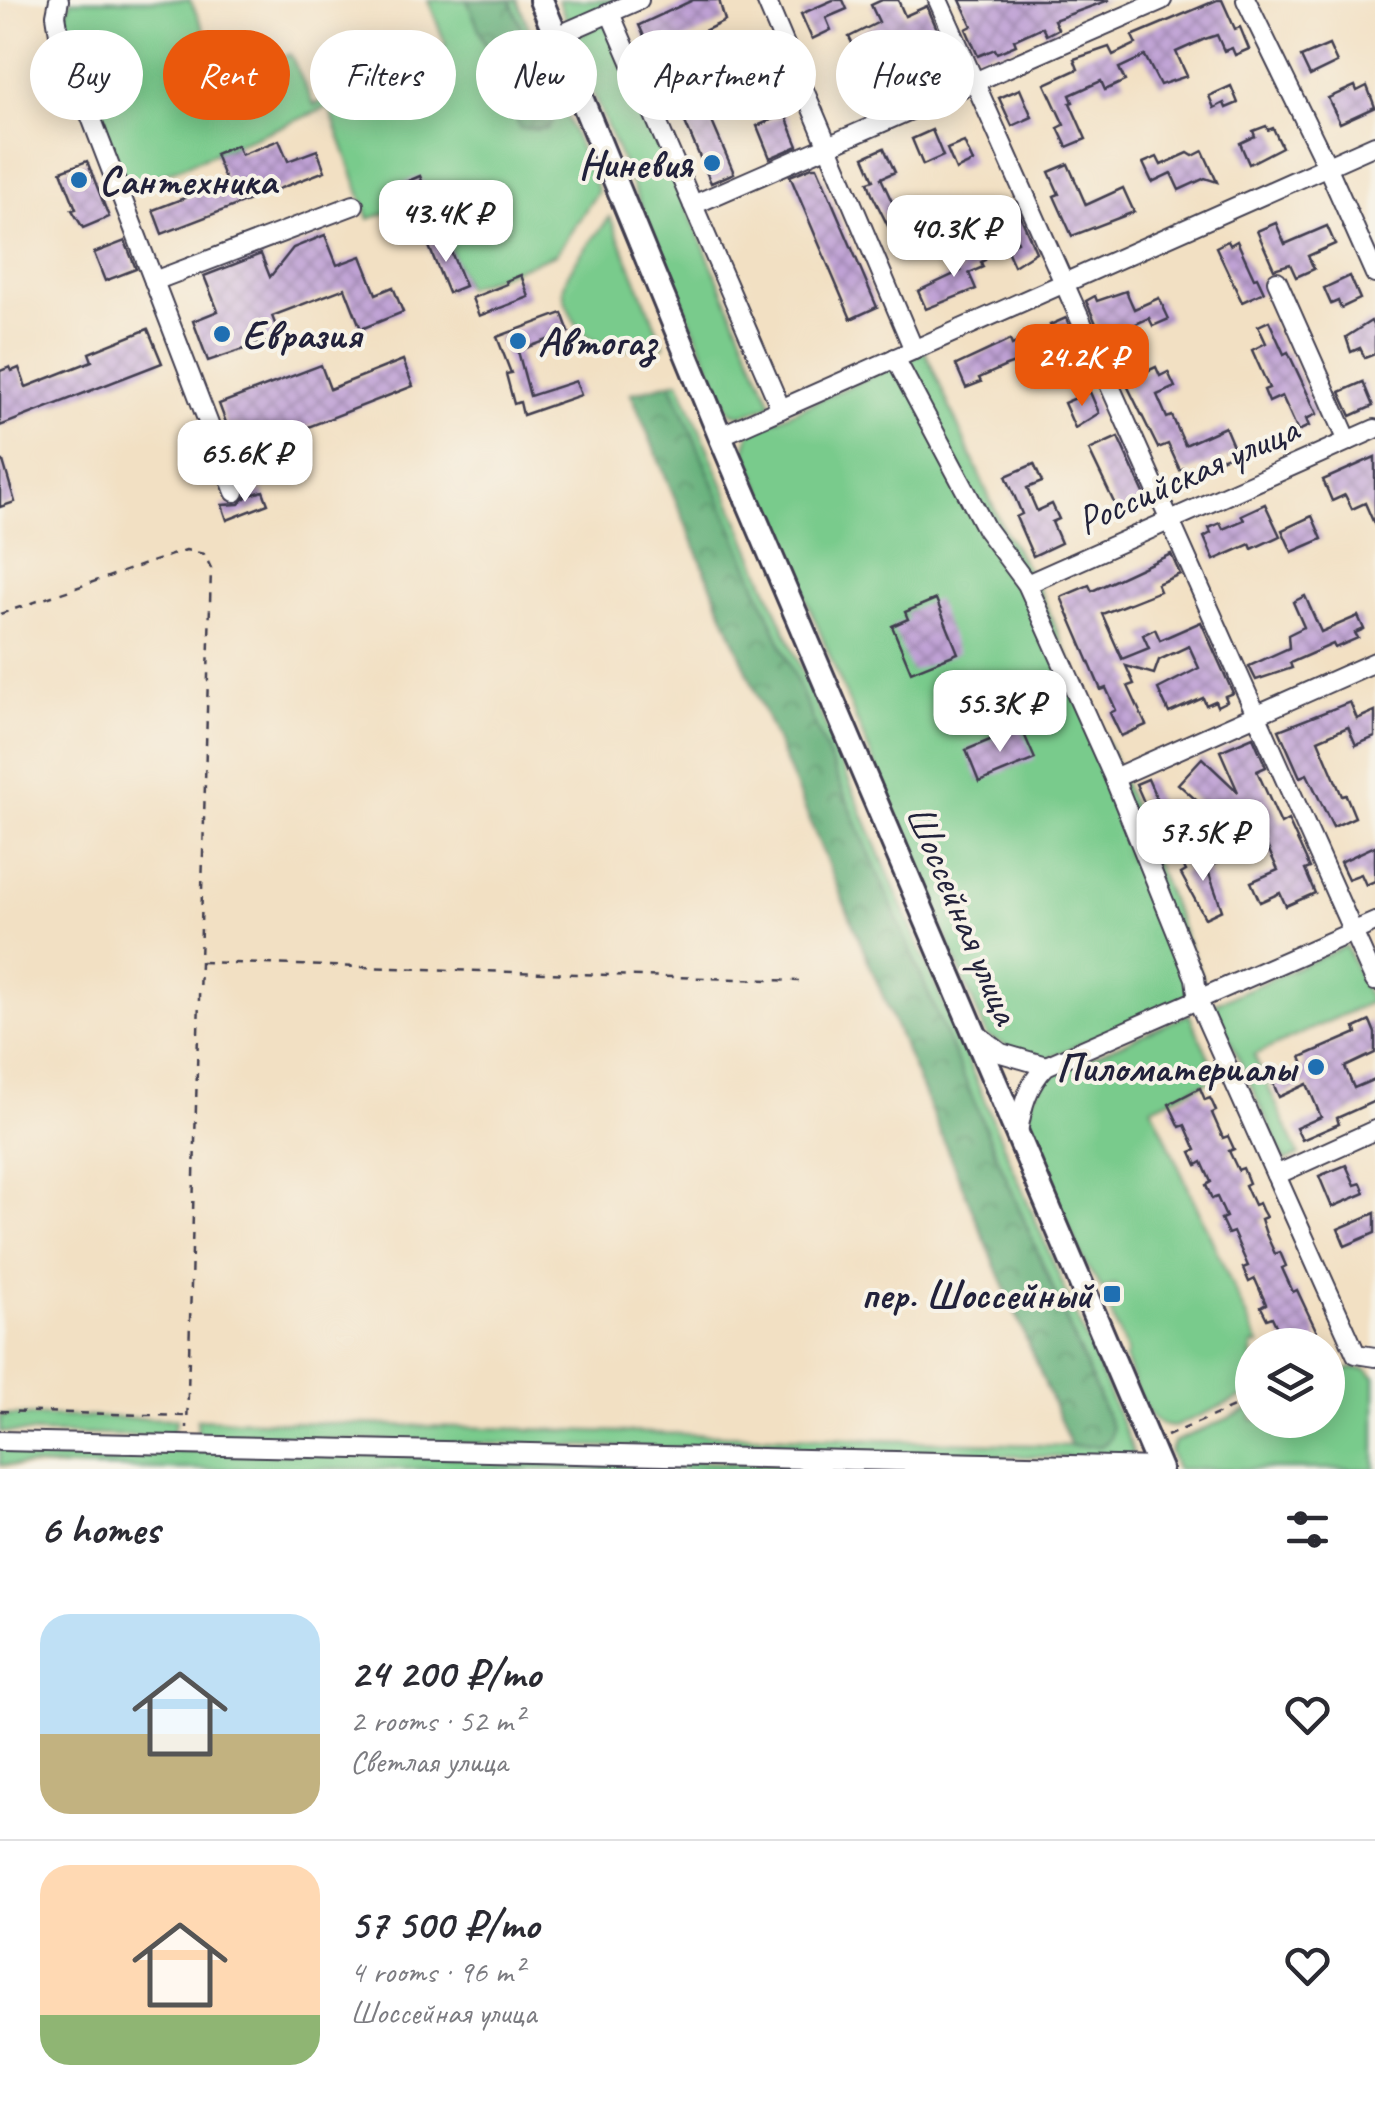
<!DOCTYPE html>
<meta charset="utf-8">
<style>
body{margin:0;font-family:Caveat,sans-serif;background:#f7f7f7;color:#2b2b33;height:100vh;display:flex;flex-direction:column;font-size:38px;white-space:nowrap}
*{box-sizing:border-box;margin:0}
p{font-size:32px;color:#7c7c81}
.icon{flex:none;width:55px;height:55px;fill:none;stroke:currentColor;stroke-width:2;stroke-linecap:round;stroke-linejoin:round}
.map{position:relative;height:1469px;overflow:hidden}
.side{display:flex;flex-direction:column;background:#fff;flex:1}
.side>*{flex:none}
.guide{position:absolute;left:30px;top:30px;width:1315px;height:90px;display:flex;gap:20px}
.fabs{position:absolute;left:1235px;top:1328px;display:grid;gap:20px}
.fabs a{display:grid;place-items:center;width:110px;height:110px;border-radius:50%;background:#fff;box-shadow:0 5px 25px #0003;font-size:50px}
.price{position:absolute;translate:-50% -85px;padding:0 22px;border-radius:20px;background:#fff;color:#222;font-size:32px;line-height:65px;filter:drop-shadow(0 2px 5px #0008)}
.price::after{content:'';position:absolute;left:50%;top:60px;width:30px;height:22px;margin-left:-15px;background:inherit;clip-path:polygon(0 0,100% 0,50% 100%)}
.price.current{background:#ea580c;color:#fff}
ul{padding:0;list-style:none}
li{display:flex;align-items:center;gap:30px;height:250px;padding:0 40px}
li+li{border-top:2px solid #e1e1e2}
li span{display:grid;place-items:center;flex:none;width:280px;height:200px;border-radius:30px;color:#555}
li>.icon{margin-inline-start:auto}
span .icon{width:120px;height:120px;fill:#fffc;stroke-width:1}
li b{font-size:42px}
h2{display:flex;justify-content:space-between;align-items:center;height:120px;padding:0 40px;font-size:42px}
.chip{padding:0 35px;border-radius:45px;background:#fff;box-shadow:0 5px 25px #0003;font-size:35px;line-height:90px}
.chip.current{background:#ea580c;color:#fff}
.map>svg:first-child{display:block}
.green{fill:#79cb8c;stroke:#4e7664;stroke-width:2.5}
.forest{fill:url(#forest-crowns);stroke:#42685a;stroke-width:2.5}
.building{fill:url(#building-cross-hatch)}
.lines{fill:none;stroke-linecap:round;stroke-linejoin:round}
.minor-casing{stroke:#413e4f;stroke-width:22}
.major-casing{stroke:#413e4f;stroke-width:28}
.path{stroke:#413e4f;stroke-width:2.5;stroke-dasharray:8 8;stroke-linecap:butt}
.minor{stroke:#fff;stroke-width:18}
.major{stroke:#fff;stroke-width:22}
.poi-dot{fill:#1f6fb2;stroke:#f7f3e8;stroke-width:4}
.labels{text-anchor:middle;stroke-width:8;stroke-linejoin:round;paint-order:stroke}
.poi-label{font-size:40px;font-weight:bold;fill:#22223b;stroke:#f7f3e8;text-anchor:end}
.street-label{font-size:40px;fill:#22223b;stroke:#f7f3e8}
</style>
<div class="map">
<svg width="1375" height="1469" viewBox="0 0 1375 1469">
<defs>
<pattern id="forest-crowns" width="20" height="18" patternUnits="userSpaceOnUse" patternTransform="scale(2.5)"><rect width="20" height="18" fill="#62af78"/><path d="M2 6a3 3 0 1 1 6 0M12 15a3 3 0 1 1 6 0" fill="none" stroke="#508e64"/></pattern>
<pattern id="building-cross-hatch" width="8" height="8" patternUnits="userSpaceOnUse" patternTransform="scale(2.5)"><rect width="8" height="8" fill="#c0a2d5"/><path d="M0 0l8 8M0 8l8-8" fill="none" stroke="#9c84ae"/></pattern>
</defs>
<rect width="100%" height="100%" fill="#f7f3e8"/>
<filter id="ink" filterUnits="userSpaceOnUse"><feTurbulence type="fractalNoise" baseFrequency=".01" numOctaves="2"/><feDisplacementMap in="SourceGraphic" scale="20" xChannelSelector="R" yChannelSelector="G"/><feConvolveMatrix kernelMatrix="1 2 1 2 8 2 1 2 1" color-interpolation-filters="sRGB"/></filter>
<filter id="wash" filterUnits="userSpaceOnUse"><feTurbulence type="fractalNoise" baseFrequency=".0048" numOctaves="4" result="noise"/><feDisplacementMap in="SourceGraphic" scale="40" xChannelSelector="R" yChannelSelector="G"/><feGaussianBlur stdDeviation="2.25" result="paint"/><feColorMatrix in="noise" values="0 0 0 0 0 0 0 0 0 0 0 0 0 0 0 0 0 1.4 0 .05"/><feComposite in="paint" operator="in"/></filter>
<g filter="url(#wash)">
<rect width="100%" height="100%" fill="#f2e0c3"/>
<g class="green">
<polygon points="71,0 190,0 228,81 290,54 314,105 446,45 428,0 467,0 520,127 538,130 557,113 510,0 517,0 598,191 556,254 466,288 429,197 369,219 329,107 127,189 66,26 66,14"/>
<polygon points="558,0 623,0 568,24"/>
<path d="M606,21L772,404C757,409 740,421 728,409L570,40Z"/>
<path d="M610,217L664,346C624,349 589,356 570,312C566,303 561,292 565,282C571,263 597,235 610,217Z"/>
<polygon points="925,351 1004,531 1037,585 1113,757 1206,988 1047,1059 1029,1057 987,1036 745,451 750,432"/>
<polygon points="679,381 1130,1443 1133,1453 1128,1459 198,1437 197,1419 1071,1446 1101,1446 1110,1439 1112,1429 671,383"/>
<polygon points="1346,946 1371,1002 1254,1055 1299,1155 1285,1161 1214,1004"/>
<path d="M1189,1014L1218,1077L1152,1107L1259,1345H1252V1393L1174,1427C1144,1428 1135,1382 1125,1359L1127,1353L1107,1304L1120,1298L1115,1284L1102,1289L1085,1264L1029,1135L1027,1124L1032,1098L1048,1076Z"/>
<polygon points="1354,1368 1367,1370 1375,1377 1375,1469 1176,1469 1170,1452 1174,1442 1252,1408 1252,1420 1328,1420 1328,1375"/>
<polygon points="0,1415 177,1419 171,1437 0,1432"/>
<polygon points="0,1446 1025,1469 161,1469 0,1465"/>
</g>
<g class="forest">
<polygon points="467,0 510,0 557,113 547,129 520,128"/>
<polygon points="671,383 1112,1429 1110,1439 1101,1446 1071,1446 631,393"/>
</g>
<g id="blocks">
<g class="building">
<polygon points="693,0 719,0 725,21 681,42 680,40 651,52 639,25"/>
<polygon points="833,0 843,0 847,9 826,18 831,30 812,39 801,14"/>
<polygon points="882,0 898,0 905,16 927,6 940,36 904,53 908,62 897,67 891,52 880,57 872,39 854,47 849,37 879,22 871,5"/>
<polygon points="960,0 1109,0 1054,20 1058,29 1046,35 1042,27 1014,40 1016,45 997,53 995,49 978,56 966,29 972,26"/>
<polygon points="1217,0 1222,0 1235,29 1240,27 1249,49 1235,55 1232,48 1224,51 1217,35 1205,39 1176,52 1187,76 1160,85 1145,56 1119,68 1125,81 1105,90 1101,81 1070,95 1073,102 1070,103 1086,139 1067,147 1058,128 1064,125 1045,84 1078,69 1074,59 1109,47 1113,55 1136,44 1132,36"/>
<polygon points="1329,45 1337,63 1310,76 1301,57"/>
<polygon points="686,61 734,173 711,183 663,71"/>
<polygon points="901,74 906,87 900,90 903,98 879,108 870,87"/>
<polygon points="1231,86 1238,103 1226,108 1224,103 1214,108 1209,96"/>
<polygon points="1355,86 1357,91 1367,86 1375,107 1340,123 1328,98"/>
<polygon points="1020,89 1032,117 1012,126 999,98"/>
<polygon points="785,114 798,146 770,158 757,126"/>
<polygon points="1266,126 1268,130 1273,128 1282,147 1249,164 1240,143 1255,136 1253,131"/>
<polygon points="932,130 943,156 923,165 912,139"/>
<polygon points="279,140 288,161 317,150 325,171 162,234 153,210 226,182 215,154 237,145 241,155"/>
<polygon points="964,142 973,162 956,170 947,149"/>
<polygon points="884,148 895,172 881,178 894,206 907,203 911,213 925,206 930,216 944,210 949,222 924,233 932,250 906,262 872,194 868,182 874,180 864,157"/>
<polygon points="1203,151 1217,182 1205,178 1179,190 1171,173 1152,182 1143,163 1157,157 1161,165 1188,153 1193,156"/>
<polygon points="87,161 109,217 83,228 72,210 76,209 61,171"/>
<polygon points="1068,164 1086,205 1123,188 1134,212 1072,236 1054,196 1059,194 1049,172"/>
<polygon points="812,167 817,167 877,307 851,319 790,176"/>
<polygon points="420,176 426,191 405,200 399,185"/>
<polygon points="1019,213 1036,252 1014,266 1006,248 1018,242 1007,218"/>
<polygon points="1276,223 1285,244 1327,226 1335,244 1308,256 1314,269 1296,277 1290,264 1274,269 1257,231"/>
<polygon points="325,235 337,265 361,256 376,294 393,287 403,312 361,329 345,288 272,316 280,337 208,361 193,321 218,311 204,276 261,254 270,277 293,248"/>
<polygon points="445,237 465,286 448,293 428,244"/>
<polygon points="125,241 136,269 105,281 94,253"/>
<polygon points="1228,241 1230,245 1237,241 1254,278 1257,277 1264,292 1242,302 1216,247"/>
<polygon points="979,246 985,260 981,262 983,267 969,273 976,289 926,309 918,291 961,271 954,257"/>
<polygon points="521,275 529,297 479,316 472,298 507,284 506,281"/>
<polygon points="1350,276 1360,299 1341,308 1338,301 1331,304 1324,288"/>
<polygon points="1126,291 1134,309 1159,298 1169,319 1153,326 1149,318 1103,339 1086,301 1095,296 1097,301"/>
<polygon points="562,313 569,332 518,351 530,396 576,381 581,395 523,415 520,402 514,404 506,374 511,373 497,337"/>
<polygon points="1066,318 1076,341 1041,357 1040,354 1006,366 979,378 981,382 966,388 956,365 1010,340 1012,345 1026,338 1030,346 1054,335 1050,325"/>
<polygon points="1269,321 1284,354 1288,352 1317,414 1306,419 1309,426 1298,431 1282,396 1269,402 1264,390 1269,388 1252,350 1266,343 1258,326"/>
<polygon points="1371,321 1375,329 1375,354 1365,358 1360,348 1351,352 1346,337"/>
<polygon points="148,329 162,363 0,426 0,371 10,367 12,371 19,368 26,387 92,361 89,353"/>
<polygon points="403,360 413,386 247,451 237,425 228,428 219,404 321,365 330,389"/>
<polygon points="1156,367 1160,376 1168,372 1175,387 1157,395 1167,418 1172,416 1185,445 1225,427 1236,453 1186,472 1184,468 1180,470 1168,444 1158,448 1125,381"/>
<polygon points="1363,382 1373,406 1351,416 1340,392"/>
<polygon points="1090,392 1099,413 1075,428 1064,403"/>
<polygon points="1118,437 1147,500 1119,513 1089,450"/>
<polygon points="1375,457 1375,526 1365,503 1352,509 1345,495 1332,501 1323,480"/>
<polygon points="3,461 15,502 0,507 0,462"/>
<polygon points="1034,464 1042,482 1027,488 1037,511 1052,504 1059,519 1052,522 1061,543 1033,556 1016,517 1022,514 1006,476"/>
<polygon points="263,491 268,504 227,520 222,505 239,504 247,496"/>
<polygon points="1265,504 1280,536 1252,549 1250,544 1214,560 1204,537 1211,533 1209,528 1220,523 1223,529 1244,520 1241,515"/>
<polygon points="1312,516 1322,539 1292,552 1282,530"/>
<polygon points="1171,554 1180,574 1157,584 1160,591 1102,614 1122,659 1149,648 1143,635 1155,629 1160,640 1201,622 1233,693 1225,696 1227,701 1217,706 1215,701 1206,705 1203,698 1169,713 1158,689 1199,668 1189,646 1159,660 1154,674 1126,666 1134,684 1128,686 1146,725 1121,736 1110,713 1116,710 1106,688 1101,690 1061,597 1089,585 1092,591"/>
<polygon points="1305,596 1321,632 1358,616 1364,629 1355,633 1358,638 1335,648 1333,644 1290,663 1292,668 1256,680 1249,666 1289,648 1288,635 1304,627 1293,602"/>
<polygon points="936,599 958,653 911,672 892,626 908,619 905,612"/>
<polygon points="1350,702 1357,719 1375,711 1375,737 1356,745 1348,727 1318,740 1342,796 1346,795 1355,817 1333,827 1307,774 1300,777 1279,730"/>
<polygon points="1021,727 1035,759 979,782 966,750"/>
<polygon points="1253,737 1266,767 1257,771 1281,824 1288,820 1310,868 1305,870 1315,893 1286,906 1280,893 1260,902 1251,882 1278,870 1266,844 1248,852 1242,836 1233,840 1230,835 1223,838 1212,814 1178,784 1202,758 1238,792 1220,751"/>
<polygon points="1148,779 1159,804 1168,800 1174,812 1154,825 1136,784"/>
<polygon points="1375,846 1375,881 1366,885 1361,874 1348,879 1340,862"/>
<polygon points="1213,852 1218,863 1207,868 1222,910 1205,918 1181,874 1186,871 1183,865"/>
<polygon points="1370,1021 1375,1033 1375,1053 1345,1067 1354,1088 1375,1079 1375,1101 1337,1118 1339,1124 1302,1140 1296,1128 1321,1117 1307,1084 1279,1097 1272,1081 1305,1067 1301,1057 1357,1033 1355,1028"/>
<polygon points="1200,1088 1205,1100 1210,1098 1213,1104 1216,1111 1212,1113 1223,1138 1228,1136 1234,1149 1229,1151 1238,1170 1243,1168 1249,1183 1245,1185 1254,1205 1259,1203 1262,1210 1266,1217 1261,1219 1266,1234 1275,1254 1280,1252 1286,1266 1282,1268 1293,1292 1297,1290 1316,1330 1318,1345 1285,1345 1272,1317 1267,1319 1261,1307 1266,1304 1255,1279 1249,1282 1243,1268 1248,1266 1233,1232 1228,1234 1221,1219 1226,1217 1217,1197 1212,1199 1206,1185 1211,1182 1202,1162 1197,1165 1191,1152 1196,1150 1185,1125 1180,1127 1169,1104"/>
<polygon points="1346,1165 1355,1185 1361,1183 1365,1193 1332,1207 1319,1176"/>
<polygon points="1375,1213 1375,1233 1345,1246 1338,1229"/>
</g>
</g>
</g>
<g filter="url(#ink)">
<use href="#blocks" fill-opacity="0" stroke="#413e4f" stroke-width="2.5"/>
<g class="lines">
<g class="minor-casing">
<g id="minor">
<polyline points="59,0 56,15 59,34 235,492"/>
<polyline points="766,0 914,350"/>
<polyline points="938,0 1375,981"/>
<polyline points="1246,0 1327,166 1375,274"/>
<polyline points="610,13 781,409"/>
<polyline points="557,36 639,0"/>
<polyline points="693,205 1162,0"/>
<polyline points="154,281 354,205"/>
<polyline points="1277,281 1348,441"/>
<polyline points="895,358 986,529 1027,584 1114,778 1195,978 1198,1001 1356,1354 1375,1357"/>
<polyline points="720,436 1375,145"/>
<polyline points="1027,584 1375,429"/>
<polyline points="1114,778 1375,662"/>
<polyline points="975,1033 1001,1053 1046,1066"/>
<path d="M1018,1133C1022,1106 1027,1086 1046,1066L1375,922"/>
<polyline points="1276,1175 1375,1130"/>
<polyline points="0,1441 1159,1467"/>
</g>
</g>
<g class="major-casing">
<polyline id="major" points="541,0 720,436 1160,1469"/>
</g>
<g class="path">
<polyline points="0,614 186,550 204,554 211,568 187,1428"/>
<polyline points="201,962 799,981"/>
<polyline points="1328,1366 1341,1360"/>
<polyline points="0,1411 185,1416"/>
<polyline points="1167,1436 1252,1399"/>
</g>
<use href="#minor" class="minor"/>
<use href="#major" class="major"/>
</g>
</g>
<g class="poi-dot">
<circle cx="712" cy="163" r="10"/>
<circle cx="79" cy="180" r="10"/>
<circle cx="222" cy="334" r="10"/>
<circle cx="518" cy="341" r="10"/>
<circle cx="1316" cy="1067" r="10"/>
<rect x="1102" y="1284" width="20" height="20" rx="5"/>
</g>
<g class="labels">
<g class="poi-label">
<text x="692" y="177">Ниневия</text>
<text x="99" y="194" text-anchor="start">Сантехника</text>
<text x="242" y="348" text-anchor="start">Евразия</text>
<text x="538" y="355" text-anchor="start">Автогаз</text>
<text x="1296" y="1081">Пиломатериалы</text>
<text x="1092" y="1308">пер. Шоссейный</text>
</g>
<g class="street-label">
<text transform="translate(1187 474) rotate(-24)" y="14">Российская улица</text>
<text transform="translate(964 914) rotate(67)" y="14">Шоссейная улица</text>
</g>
</g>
</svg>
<div class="fabs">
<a><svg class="icon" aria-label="layers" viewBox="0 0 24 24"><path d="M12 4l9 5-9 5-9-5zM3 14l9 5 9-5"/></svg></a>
</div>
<b class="price" style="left:446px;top:265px">43.4K ₽</b>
<b class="price" style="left:954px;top:280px">40.3K ₽</b>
<b class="price current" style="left:1082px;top:409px">24.2K ₽</b>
<b class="price" style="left:245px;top:505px">65.6K ₽</b>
<b class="price" style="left:1000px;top:755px">55.3K ₽</b>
<b class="price" style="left:1203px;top:884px">57.5K ₽</b>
<div class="guide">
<a class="chip">Buy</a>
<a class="chip current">Rent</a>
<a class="chip">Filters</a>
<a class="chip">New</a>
<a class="chip">Apartment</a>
<a class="chip">House</a>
</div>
</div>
<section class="side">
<h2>6 homes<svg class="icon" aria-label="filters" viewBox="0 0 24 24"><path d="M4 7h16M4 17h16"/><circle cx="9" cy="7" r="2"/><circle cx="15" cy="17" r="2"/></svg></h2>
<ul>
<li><span style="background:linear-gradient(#bfe0f5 60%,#c2b280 0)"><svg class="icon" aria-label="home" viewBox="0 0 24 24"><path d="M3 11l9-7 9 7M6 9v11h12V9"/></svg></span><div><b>24 200 ₽/mo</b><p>2 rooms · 52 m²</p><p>Светлая улица</p></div><svg class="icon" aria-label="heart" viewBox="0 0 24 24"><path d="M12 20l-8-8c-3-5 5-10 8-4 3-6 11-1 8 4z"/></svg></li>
<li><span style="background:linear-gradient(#ffd9b3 75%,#8fb573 0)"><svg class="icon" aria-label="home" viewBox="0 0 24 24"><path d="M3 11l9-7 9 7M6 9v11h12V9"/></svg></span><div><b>57 500 ₽/mo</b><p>4 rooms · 96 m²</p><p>Шоссейная улица</p></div><svg class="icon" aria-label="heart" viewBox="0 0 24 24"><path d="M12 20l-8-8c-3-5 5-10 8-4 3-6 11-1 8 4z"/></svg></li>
</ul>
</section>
